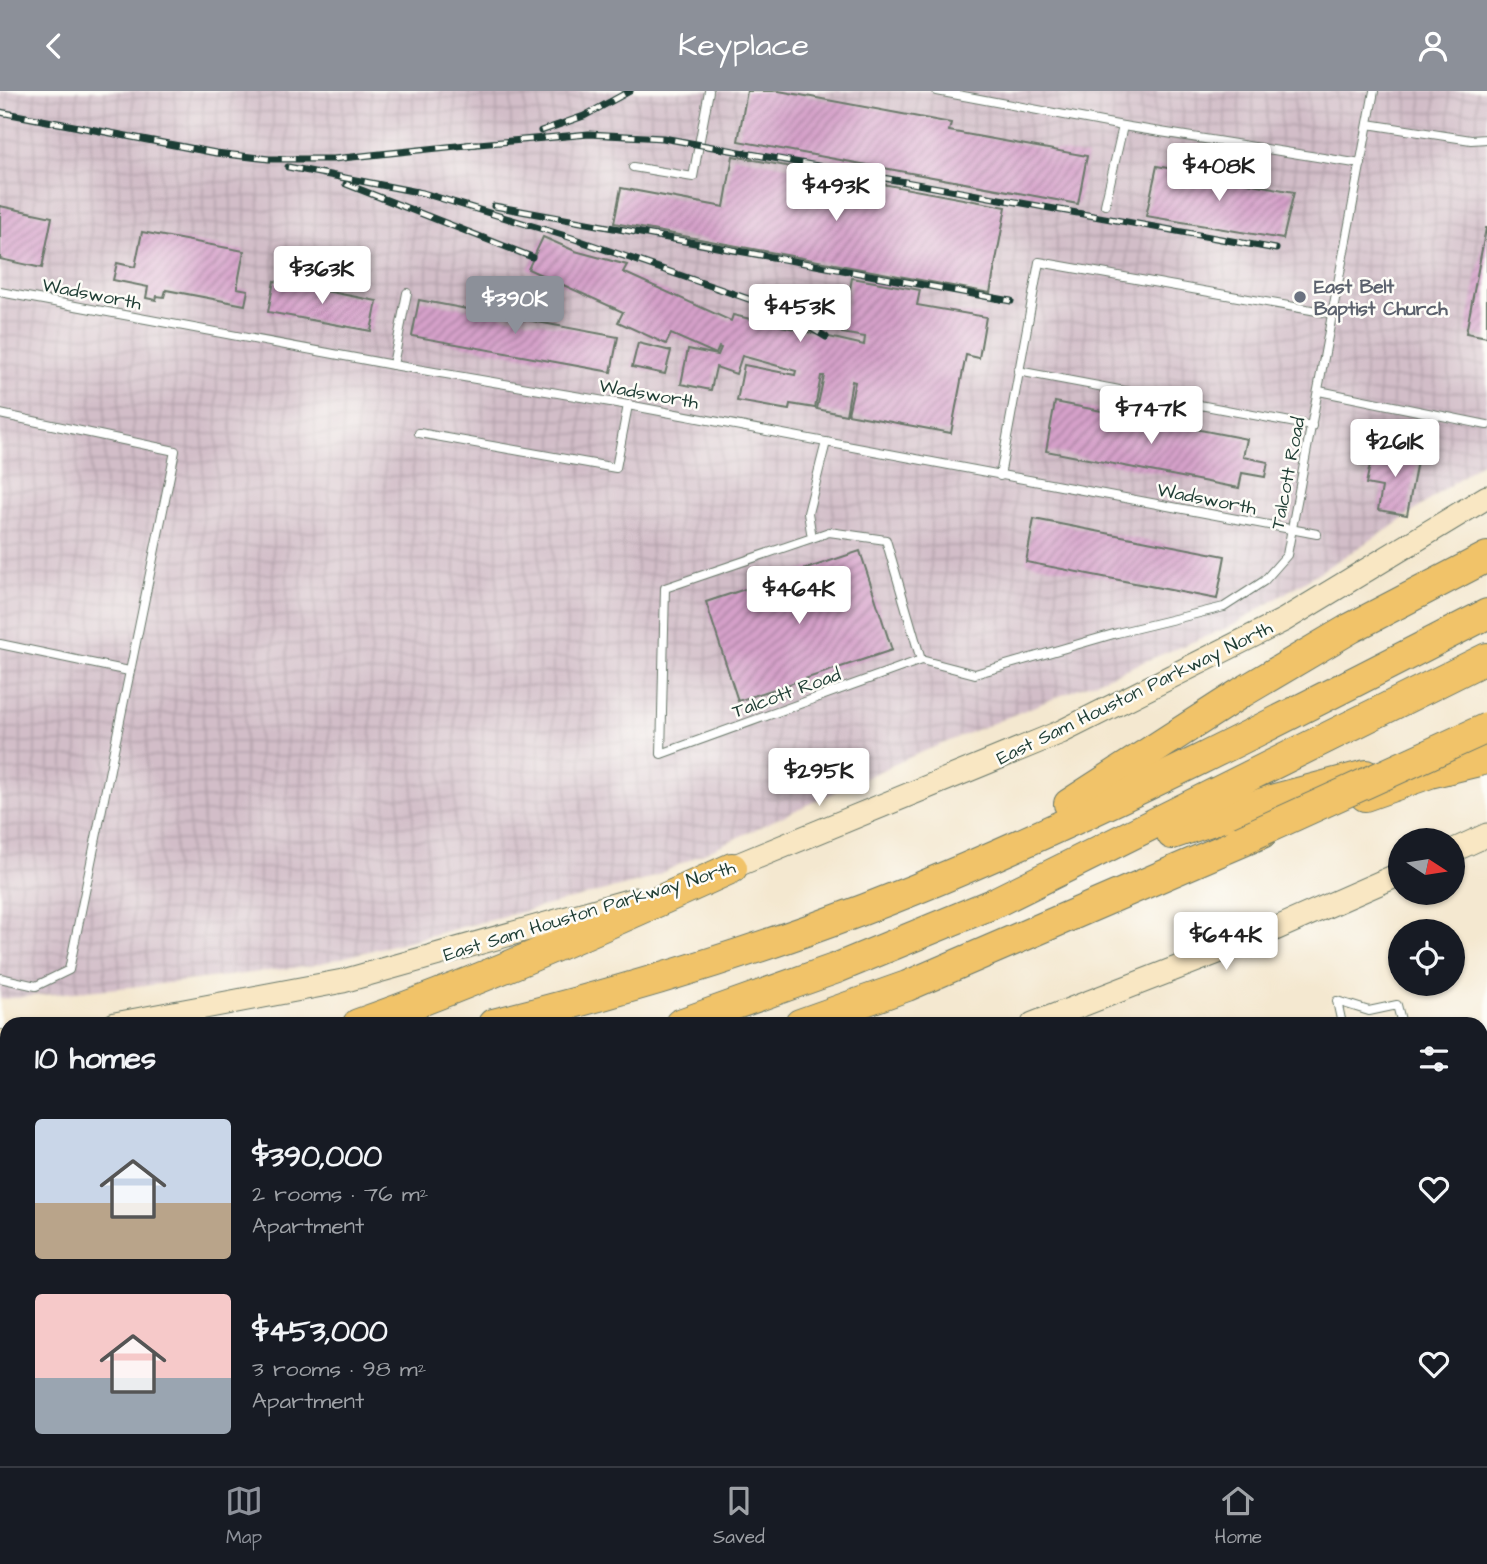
<!DOCTYPE html>
<meta charset="utf-8">
<style>
body{margin:0;font-family:"Architects Daughter",sans-serif;background:#20242c;color:#f1f3f6;height:100vh;display:flex;flex-direction:column;font-size:26px;white-space:nowrap}
*{box-sizing:border-box;margin:0}
p{font-size:23px;color:#9ea1a6}
.icon{flex:none;width:38px;height:38px;fill:none;stroke:currentColor;stroke-width:2;stroke-linecap:round;stroke-linejoin:round}
.map{position:relative;flex:1;overflow:hidden}
.side{position:absolute;left:0px;top:926px;width:1488px;height:450px;display:flex;flex-direction:column;background:#171b24;border-radius:21px 21px 0 0;box-shadow:0 2px 5px #0004}
.side>*{flex:none}
.needle{width:46px;rotate:102deg}
.tools{position:absolute;left:1388px;top:737px;display:grid;gap:14px}
.tools a{display:grid;place-items:center;width:77px;height:77px;border-radius:50%;background:#171b24;box-shadow:0 2px 5px #0004;font-size:35px}
.price{position:absolute;translate:-50% -60px;padding:0 16px;border-radius:7px;background:#fff;color:#222;font-size:23px;line-height:46px;filter:drop-shadow(0 2px 4px #0008)}
.price::after{content:'';position:absolute;left:50%;top:42px;width:21px;height:16px;margin-left:-10px;background:inherit;clip-path:polygon(0 0,100% 0,50% 100%)}
.price.current{background:#8c9099;color:#fff}
ul{padding:0;list-style:none}
li{display:flex;align-items:center;gap:21px;height:175px;padding:0 35px}
li span{display:grid;place-items:center;flex:none;width:196px;height:140px;border-radius:7px;color:#555}
li>.icon{margin-inline-start:auto}
span .icon{width:84px;height:84px;fill:#fffc;stroke-width:1}
li b{font-size:30px}
h2{display:flex;justify-content:space-between;align-items:center;height:84px;padding:0 35px;font-size:30px}
header{display:flex;justify-content:space-between;align-items:center;height:91px;padding:0 35px;background:#8c9099;color:#fff;font-size:32px;font-weight:600}
.tab-bar{display:flex;justify-content:space-around;align-items:center;height:98px;border-top:2px solid #363941;background:#171b24;font-size:19px;color:#9ea1a6}
.tab-bar a{display:grid;justify-items:center;gap:4px}
.tab-bar .current{color:#8c9099}
.map>svg:first-child{display:block}
.industrial{fill:url(#industrial-grid)}
.building{fill:url(#building-hatch)}
.lines{fill:none;stroke-linecap:round;stroke-linejoin:round}
.lane-casing{stroke:#6a796b;stroke-width:10}
.street-casing{stroke:#6a796b;stroke-width:18}
.secondary-casing{stroke:#6a796b;stroke-width:25}
.highway-casing{stroke:#6a796b;stroke-width:32}
.lane{stroke:#fff;stroke-width:8}
.street{stroke:#fff;stroke-width:16}
.secondary{stroke:#f9e7c3;stroke-width:23}
.highway{stroke:#f1c369;stroke-width:30}
.rail-casing{stroke:#1f3d34;stroke-width:7}
.rail{stroke:#fdfcf7;stroke-width:4.5;stroke-dasharray:13;stroke-linecap:butt}
.highway-bridge-casing{stroke:#6a796b;stroke-width:32;stroke-linecap:butt}
.highway-bridge{stroke:#f1c369;stroke-width:30}
.worship-dot{fill:#6b7280;stroke:#fdfcf7;stroke-width:2.5}
.labels{text-anchor:middle;stroke-width:5;stroke-linejoin:round;paint-order:stroke}
.worship-label{font-size:19px;font-weight:bold;fill:#5b616d;stroke:#fdfcf7;text-anchor:start}
.street-label{font-size:19px;fill:#1f3d34;stroke:#fdfcf7}
</style>
<header><svg class="icon" aria-label="back" viewBox="0 0 24 24"><path d="M15 5l-7 7 7 7"/></svg>Keyplace<svg class="icon" aria-label="person" viewBox="0 0 24 24"><circle cx="12" cy="8" r="4"/><path d="M4 21q1-7 8-7t8 7"/></svg></header>
<div class="map">
<svg width="1487" height="1375" viewBox="0 0 1487 1375">
<defs>
<pattern id="industrial-grid" width="8" height="8" patternUnits="userSpaceOnUse" patternTransform="scale(1.75)"><rect width="8" height="8" fill="#d2bdc8"/><path d="M0 4h8M4 0v8" fill="none" stroke="#b4a3ac"/></pattern>
<pattern id="building-hatch" width="6" height="6" patternUnits="userSpaceOnUse" patternTransform="scale(1.75)"><rect width="6" height="6" fill="#d5a0c9"/><path d="M-1 1l2-2M0 6l6-6M5 7l2-2" fill="none" stroke="#ac84a4"/></pattern>
</defs>
<rect width="100%" height="100%" fill="#fdfcf7"/>
<filter id="ink" filterUnits="userSpaceOnUse"><feTurbulence type="fractalNoise" baseFrequency=".0143" numOctaves="2"/><feDisplacementMap in="SourceGraphic" scale="14" xChannelSelector="R" yChannelSelector="G"/><feConvolveMatrix kernelMatrix="1 2 1 2 8 2 1 2 1" color-interpolation-filters="sRGB"/></filter>
<filter id="wash" filterUnits="userSpaceOnUse"><feTurbulence type="fractalNoise" baseFrequency=".00686" numOctaves="4" result="noise"/><feDisplacementMap in="SourceGraphic" scale="28" xChannelSelector="R" yChannelSelector="G"/><feGaussianBlur stdDeviation="1.57" result="paint"/><feColorMatrix in="noise" values="0 0 0 0 0 0 0 0 0 0 0 0 0 0 0 0 0 1.4 0 .05"/><feComposite in="paint" operator="in"/></filter>
<g filter="url(#wash)">
<rect width="100%" height="100%" fill="#f4e8d0"/>
<g class="industrial">
<polygon points="0,0 1487,0 1487,367 1398,432 1234,534 910,666 646,789 310,875 151,894 0,908"/>
<polygon points="7,1191 7,1368 868,1368 872,1375 0,1375 0,1192"/>
</g>
<g id="blocks">
<g class="building">
<polygon points="747,0 779,0 951,32 949,40 1087,65 1078,113 738,50"/>
<polygon points="733,65 1006,116 990,202 614,132 621,97 724,116"/>
<polygon points="1157,75 1294,101 1283,148 1146,125"/>
<polygon points="0,115 52,126 42,177 0,168"/>
<polygon points="1486,137 1487,137 1487,246 1466,242"/>
<polygon points="142,141 244,160 237,197 248,199 245,214 166,199 164,206 157,205 156,209 146,207 148,196 113,189 117,172 135,176"/>
<polygon points="543,146 575,160 627,174 623,181 731,230 733,224 864,254 865,246 842,242 852,187 920,199 917,214 986,226 979,267 966,264 951,342 848,323 855,291 852,290 846,324 817,318 824,285 821,285 815,317 790,313 789,319 737,310 744,274 795,284 796,280 742,265 736,283 716,276 711,299 681,293 688,258 718,264 721,257 719,256 716,263 671,243 666,253 618,231 623,221 528,178"/>
<polygon points="274,190 377,210 371,240 268,221"/>
<polygon points="419,209 618,246 611,281 412,245"/>
<polygon points="638,252 671,260 665,283 632,276"/>
<polygon points="1055,311 1247,348 1243,366 1268,371 1265,386 1242,382 1239,397 1046,360"/>
<polygon points="1389,353 1419,359 1407,424 1378,419 1382,396 1366,393 1371,369 1386,372"/>
<polygon points="1034,428 1225,465 1217,508 1026,471"/>
<polygon points="860,460 892,559 738,610 706,511"/>
<polygon points="190,1368 300,1368 293,1375 197,1375"/>
<polygon points="399,1368 538,1368 540,1375 397,1375"/>
</g>
</g>
</g>
<g filter="url(#ink)">
<use href="#blocks" fill-opacity="0" stroke="#6a796b" stroke-width="2"/>
<g class="lines">
<g class="lane-casing">
<g id="lane">
<polyline points="937,0 1123,35 1361,73"/>
<polyline points="1368,33 1471,49 1487,48"/>
<polyline points="633,76 693,86 709,0"/>
<polyline points="1105,114 1123,35"/>
<polyline points="0,201 393,274 628,314 1317,443"/>
<polyline points="393,274 407,202"/>
<polyline points="1018,280 1312,335"/>
<polyline points="1319,300 1487,334"/>
<polyline points="0,323 175,360 69,879 36,895 0,887"/>
<polyline points="419,342 616,377 628,314"/>
<polyline points="1000,385 1039,171 1334,223"/>
<polyline points="812,447 829,441 886,449 921,569 661,663 665,497 812,447 808,422 826,351"/>
<polyline points="0,553 129,580"/>
<polyline points="921,569 975,583 1117,542 1224,516 1264,490 1287,464 1374,0"/>
<polyline points="1342,933 1337,910 1369,920 1397,914 1402,933"/>
<polyline points="1480,999 1487,996"/>
<polyline points="1480,1095 1487,1093"/>
<polyline points="1480,1147 1487,1142"/>
<polyline points="1480,1275 1487,1273"/>
<polyline points="1480,1361 1487,1370"/>
<polyline points="905,1368 908,1375"/>
<polyline points="1340,1368 1345,1375"/>
</g>
</g>
<g class="street-casing">
<g id="street">
<polyline points="1480,1225 1487,1223"/>
<polyline points="1188,1375 1197,1368"/>
</g>
</g>
<g class="secondary-casing">
<g id="secondary">
<polyline points="1452,760 1487,744"/>
<polyline points="718,782 1061,641 1284,529 1487,406"/>
<polyline points="115,933 343,890 635,808"/>
<polyline points="1033,933 1259,845 1400,783"/>
<polyline points="0,951 7,950"/>
<polyline points="0,1177 7,1176"/>
</g>
</g>
<g class="highway-casing">
<g id="highway">
<polyline points="1365,705 1430,682 1487,668"/>
<polyline points="1069,713 1241,602 1351,537 1487,466"/>
<polyline points="1172,743 1275,708 1366,684"/>
<path d="M358,933C486,888 609,833 732,777"/>
<path d="M493,933C654,893 814,843 966,777C1143,701 1315,611 1487,523"/>
<polyline points="680,933 837,877 992,813 1487,567"/>
<polyline points="800,933 907,895 1262,742"/>
<polyline points="0,1032 7,1031"/>
<polyline points="0,1091 7,1090"/>
</g>
</g>
<use href="#lane" class="lane"/>
<use href="#street" class="street"/>
<use href="#secondary" class="secondary"/>
<use href="#highway" class="highway"/>
<g class="rail-casing">
<g id="rail">
<polyline points="0,21 216,62 269,68 333,68 476,53"/>
<polyline points="541,40 584,25 630,0"/>
<polyline points="467,54 589,43 663,47 1276,158"/>
<polyline points="288,76 423,102 569,146 766,214 790,224 826,246"/>
<polyline points="346,93 532,166"/>
<polyline points="494,115 1011,210"/>
</g>
</g>
<use href="#rail" class="rail"/>
<g class="highway-bridge-casing">
<polyline id="highway-bridge" points="1239,750 1487,637"/>
</g>
<use href="#highway-bridge" class="highway-bridge"/>
</g>
</g>
<circle class="worship-dot" cx="1300" cy="206" r="7"/>
<g class="labels">
<g class="worship-label">
<text x="1314" y="202">East Belt<tspan x="1314" dy="22">Baptist Church</tspan></text>
</g>
<g class="street-label">
<text transform="translate(92 202) rotate(11)" y="7">Wadsworth</text>
<text transform="translate(649 302) rotate(10)" y="7">Wadsworth</text>
<text transform="translate(1287 382) rotate(-79)" y="7">Talcott Road</text>
<text transform="translate(1207 407) rotate(11)" y="7">Wadsworth</text>
<text transform="translate(786 601) rotate(-20)" y="7">Talcott Road</text>
<text transform="translate(1134 601) rotate(-26)" y="7">East Sam Houston Parkway North</text>
<text transform="translate(589 819) rotate(-17)" y="7">East Sam Houston Parkway North</text>
</g>
</g>
</svg>
<div class="tools">
<a><svg class="needle" viewBox="-14 -14 28 28"><path d="M0-13l5 13h-10z" fill="#e53935"/><path d="M0 13l5-13h-10z" fill="#9ea1a6"/></svg></a>
<a><svg class="icon" aria-label="locate" viewBox="0 0 24 24"><circle cx="12" cy="12" r="6"/><path d="M12 2v4M12 18v4M2 12h4M18 12h4"/></svg></a>
</div>
<b class="price" style="left:1219px;top:112px">$408K</b>
<b class="price" style="left:836px;top:132px">$493K</b>
<b class="price" style="left:322px;top:215px">$363K</b>
<b class="price current" style="left:515px;top:245px">$390K</b>
<b class="price" style="left:800px;top:253px">$453K</b>
<b class="price" style="left:1151px;top:355px">$747K</b>
<b class="price" style="left:1395px;top:388px">$261K</b>
<b class="price" style="left:799px;top:535px">$464K</b>
<b class="price" style="left:819px;top:717px">$295K</b>
<b class="price" style="left:1226px;top:881px">$644K</b>
<section class="side">
<h2>10 homes<svg class="icon" aria-label="filters" viewBox="0 0 24 24"><path d="M4 7h16M4 17h16"/><circle cx="9" cy="7" r="2"/><circle cx="15" cy="17" r="2"/></svg></h2>
<ul>
<li><span style="background:linear-gradient(#c9d6e8 60%,#b9a48a 0)"><svg class="icon" aria-label="home" viewBox="0 0 24 24"><path d="M3 11l9-7 9 7M6 9v11h12V9"/></svg></span><div><b>$390,000</b><p>2 rooms · 76 m²</p><p>Apartment</p></div><svg class="icon" aria-label="heart" viewBox="0 0 24 24"><path d="M12 20l-8-8c-3-5 5-10 8-4 3-6 11-1 8 4z"/></svg></li>
<li><span style="background:linear-gradient(#f6c9c9 60%,#9aa5b1 0)"><svg class="icon" aria-label="home" viewBox="0 0 24 24"><path d="M3 11l9-7 9 7M6 9v11h12V9"/></svg></span><div><b>$453,000</b><p>3 rooms · 98 m²</p><p>Apartment</p></div><svg class="icon" aria-label="heart" viewBox="0 0 24 24"><path d="M12 20l-8-8c-3-5 5-10 8-4 3-6 11-1 8 4z"/></svg></li>
</ul>
</section>
</div>
<nav class="tab-bar">
<a class="current"><svg class="icon" aria-label="map" viewBox="0 0 24 24"><path d="M3 6l6-2 6 2 6-2v14l-6 2-6-2-6 2zM9 4v14M15 6v14"/></svg>Map</a>
<a><svg class="icon" aria-label="saved" viewBox="0 0 24 24"><path d="M7 4h10v16l-5-4-5 4z"/></svg>Saved</a>
<a><svg class="icon" aria-label="home" viewBox="0 0 24 24"><path d="M3 11l9-7 9 7M6 9v11h12V9"/></svg>Home</a>
</nav>
